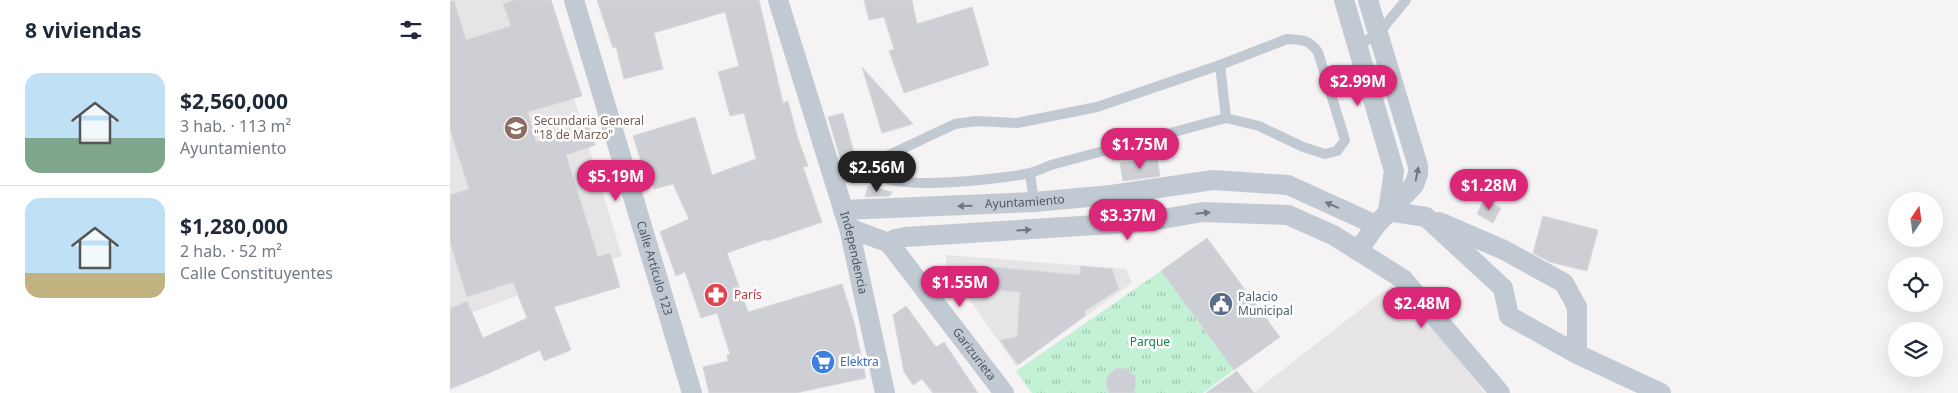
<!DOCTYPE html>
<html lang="es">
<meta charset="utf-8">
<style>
body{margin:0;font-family:"Noto Sans",sans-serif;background:#f2f2f3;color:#1f2937;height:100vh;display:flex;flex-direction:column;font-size:19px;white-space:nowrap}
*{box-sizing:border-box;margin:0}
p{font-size:16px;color:#747a83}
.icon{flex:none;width:28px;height:28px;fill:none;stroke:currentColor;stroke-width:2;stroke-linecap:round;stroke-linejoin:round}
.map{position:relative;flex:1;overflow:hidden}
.drawer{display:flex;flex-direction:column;background:#fff;width:450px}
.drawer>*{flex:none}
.needle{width:32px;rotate:13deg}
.controls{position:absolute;left:1438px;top:192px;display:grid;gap:10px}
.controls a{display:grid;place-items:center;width:55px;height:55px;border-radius:50%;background:#fff;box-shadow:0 5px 20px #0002;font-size:25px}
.price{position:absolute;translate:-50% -42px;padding:0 11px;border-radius:18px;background:#db2777;color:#fff;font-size:16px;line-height:32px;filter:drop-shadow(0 1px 2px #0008)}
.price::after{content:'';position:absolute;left:50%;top:30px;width:15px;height:11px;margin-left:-8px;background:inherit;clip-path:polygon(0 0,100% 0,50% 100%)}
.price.selected{background:#222;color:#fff}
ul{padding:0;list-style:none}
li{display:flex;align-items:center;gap:15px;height:125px;padding:0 25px}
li+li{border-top:1px solid #e0e1e3}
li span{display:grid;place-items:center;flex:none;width:140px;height:100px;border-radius:15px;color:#555}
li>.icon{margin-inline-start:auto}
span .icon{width:60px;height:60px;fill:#fffc;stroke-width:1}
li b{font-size:21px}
h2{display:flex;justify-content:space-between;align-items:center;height:60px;padding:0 25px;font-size:21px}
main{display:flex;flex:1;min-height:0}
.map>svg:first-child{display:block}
.education{fill:#e6e4e5}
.park{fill:url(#park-tufts)}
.building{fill:#cdcfd5;stroke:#d7d9de}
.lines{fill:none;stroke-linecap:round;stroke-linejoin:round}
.lane{stroke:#c1cad2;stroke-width:10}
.street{stroke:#c1cad2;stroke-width:20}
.oneway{fill:#6e7983}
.labels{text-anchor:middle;stroke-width:5;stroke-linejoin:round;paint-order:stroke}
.education-label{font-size:12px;fill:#785e54;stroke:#fff;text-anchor:start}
.street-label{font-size:12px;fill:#4a5661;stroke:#fff}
.health-label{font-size:12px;fill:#be3a42;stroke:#fff;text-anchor:start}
.service-label{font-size:12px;fill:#4e5e75;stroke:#fff;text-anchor:start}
.park-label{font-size:12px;fill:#17864f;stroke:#fff}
.shop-label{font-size:12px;fill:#366cbe;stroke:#fff;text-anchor:start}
</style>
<main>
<section class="drawer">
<h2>8 viviendas<svg class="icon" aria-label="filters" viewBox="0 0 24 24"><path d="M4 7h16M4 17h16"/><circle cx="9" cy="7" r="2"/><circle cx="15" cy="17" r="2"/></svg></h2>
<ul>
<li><span style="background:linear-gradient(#bfe0f5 65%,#7fa58c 0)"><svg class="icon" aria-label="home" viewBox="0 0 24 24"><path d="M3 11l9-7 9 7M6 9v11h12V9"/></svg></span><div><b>$2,560,000</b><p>3 hab. · 113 m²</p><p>Ayuntamiento</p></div></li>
<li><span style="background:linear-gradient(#bfe0f5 75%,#c2b280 0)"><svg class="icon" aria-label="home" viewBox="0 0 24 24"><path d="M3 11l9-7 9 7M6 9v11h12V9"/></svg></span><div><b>$1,280,000</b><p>2 hab. · 52 m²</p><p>Calle Constituyentes</p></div></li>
</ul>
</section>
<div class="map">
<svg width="1508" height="393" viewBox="0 0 1508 393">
<defs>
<pattern id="park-tufts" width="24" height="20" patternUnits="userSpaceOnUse" patternTransform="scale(1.25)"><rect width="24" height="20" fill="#c3f1d5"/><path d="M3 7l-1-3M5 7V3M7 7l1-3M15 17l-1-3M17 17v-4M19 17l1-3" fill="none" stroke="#a0c6b0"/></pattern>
</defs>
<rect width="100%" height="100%" fill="#f5f3f3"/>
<g class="education">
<polygon points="0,0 94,0 172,256 0,321"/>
<polygon points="496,255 676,269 682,283 566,366 496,266"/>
<polygon points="947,281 1035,393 803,393"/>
</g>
<polygon class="park" points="711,271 784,370 753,393 582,393 566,371"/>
<g class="building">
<polygon points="64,0 101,0 132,96 78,112 86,142 139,126 145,145 116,155 148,257 160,253 170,287 104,307 121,350 94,361 90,350 39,373 0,389 0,309 17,301 33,338 77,318 63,282 17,297 0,242 0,195 19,189 0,129 0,2 4,1 16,40 61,26 53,4"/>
<polygon points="147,0 309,0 333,103 338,101 348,139 358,166 353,167 372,222 317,241 317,239 277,253 298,312 392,284 404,322 416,378 346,393 259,393 253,367 278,361 277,355 280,354 267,313 251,318 235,272 226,276 210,232 239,219 223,184 204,189 198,167 193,168 183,136 245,117 262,175 306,159 294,113 280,116 268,72 289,66 275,12 204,33 213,69 174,79 166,47 163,48"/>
<polygon points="414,0 462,0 467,24 522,7 539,65 454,93 439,51 444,49 434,17 419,20"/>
<polygon points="412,67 463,124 432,133"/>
<polygon points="393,113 408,167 394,171 378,117"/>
<polygon points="707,158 710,176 673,181 670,163"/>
<polygon points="418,186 442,192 440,196 415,197"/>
<polygon points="1034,199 1051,208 1043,223 1027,214"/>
<polygon points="1093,216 1148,230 1137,271 1100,262 1083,253"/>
<polygon points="757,238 830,337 784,370 711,271"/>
<polygon points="529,266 630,275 631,266 662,269 669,289 635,311 635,316 568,365 550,340 567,337 570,292 527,289"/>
<polygon points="456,306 486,347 494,342 528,393 483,393 472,379 463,385 454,372 443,315"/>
<polygon points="667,368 677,369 685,376 686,385 684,393 659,393 656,383 657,378 659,374"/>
<polygon points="787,371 804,393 756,393"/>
</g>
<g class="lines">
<g class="lane">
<path d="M837,39C852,40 858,39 868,52L895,140L887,151L875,154L853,147L809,126L776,118L601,165C594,168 587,171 580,173C552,179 438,193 421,171V166L424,162L505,124L526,121L567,123L647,107L770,65Z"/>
<polyline points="908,45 928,34 956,0"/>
<polyline points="770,65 776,118"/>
<polyline points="580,173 584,202"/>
<polyline points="384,181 421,171"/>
</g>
<g class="street">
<path id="s1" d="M124,0L242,393"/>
<path id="s2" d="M328,0L399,228L435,393"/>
<polyline points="894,0 944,171 938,211"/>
<path id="s3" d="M393,210L584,202L661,195L763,180L838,185L926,225"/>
<polyline points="938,211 976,217 1053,288 1059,316 1127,354 1211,393"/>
<polyline points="989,222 1054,250 1114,283 1127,307 1127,354"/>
<polyline points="399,228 439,243"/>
<polyline points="439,243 445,239 455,237 695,222 753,212 838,215 883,235 953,279 1050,393"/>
<path id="s4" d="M439,243L554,393"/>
<polyline points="908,251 926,225 964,185 968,174 968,166 918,0"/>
</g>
</g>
<defs><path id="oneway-solid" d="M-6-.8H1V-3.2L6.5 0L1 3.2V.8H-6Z" transform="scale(1.25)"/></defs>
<g class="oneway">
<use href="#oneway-solid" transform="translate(967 174) rotate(-79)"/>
<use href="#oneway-solid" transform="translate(882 205) rotate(-156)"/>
<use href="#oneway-solid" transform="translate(515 206) rotate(178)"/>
<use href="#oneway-solid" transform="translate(753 213) rotate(-6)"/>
<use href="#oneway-solid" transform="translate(574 230) rotate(-4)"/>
</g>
<defs>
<g id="school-disc" transform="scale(1.25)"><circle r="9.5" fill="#8d6e63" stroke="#fff"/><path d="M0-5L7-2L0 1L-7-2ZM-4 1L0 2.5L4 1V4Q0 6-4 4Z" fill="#fff"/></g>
<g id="pharmacy-disc" transform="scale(1.25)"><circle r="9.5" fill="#e0444e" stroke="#fff"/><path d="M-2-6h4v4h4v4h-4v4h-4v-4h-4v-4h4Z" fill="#fff"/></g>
<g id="civic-disc" transform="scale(1.25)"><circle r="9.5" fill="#5c6f8a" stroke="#fff"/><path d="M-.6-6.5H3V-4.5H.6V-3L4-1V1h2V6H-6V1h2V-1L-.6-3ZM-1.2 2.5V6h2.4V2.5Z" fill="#fff"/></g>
<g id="supermarket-disc" transform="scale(1.25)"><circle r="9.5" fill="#3f7fe0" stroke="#fff"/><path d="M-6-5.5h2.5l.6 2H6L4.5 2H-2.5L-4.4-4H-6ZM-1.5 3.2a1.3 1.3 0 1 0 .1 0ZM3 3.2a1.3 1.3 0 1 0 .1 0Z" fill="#fff"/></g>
</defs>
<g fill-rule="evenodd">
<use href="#school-disc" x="66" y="128"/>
<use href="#pharmacy-disc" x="266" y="295"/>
<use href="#civic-disc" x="771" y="304"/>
<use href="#supermarket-disc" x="373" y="362"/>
</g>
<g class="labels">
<g class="education-label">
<text x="84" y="125">Secundaria General<tspan x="84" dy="14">"18 de Marzo"</tspan></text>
</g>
<g class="street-label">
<text dy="4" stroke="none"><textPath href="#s3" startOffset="182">Ayuntamiento</textPath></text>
<text dy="4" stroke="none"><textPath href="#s2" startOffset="264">Independencia</textPath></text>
<text dy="4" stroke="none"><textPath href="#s1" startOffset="280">Calle Artículo 123</textPath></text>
<text dy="4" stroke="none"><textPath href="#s4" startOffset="140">Garizurieta</textPath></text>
</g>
<g class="health-label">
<text x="284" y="299">París</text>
</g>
<g class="service-label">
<text x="788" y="301">Palacio<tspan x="788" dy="14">Municipal</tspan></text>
</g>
<g class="park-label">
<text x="700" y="346">Parque</text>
</g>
<g class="shop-label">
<text x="390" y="366">Elektra</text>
</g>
</g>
</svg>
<div class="controls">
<a><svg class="needle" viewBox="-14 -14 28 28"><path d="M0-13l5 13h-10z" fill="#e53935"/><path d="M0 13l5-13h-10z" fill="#747a83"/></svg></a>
<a><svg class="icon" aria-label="locate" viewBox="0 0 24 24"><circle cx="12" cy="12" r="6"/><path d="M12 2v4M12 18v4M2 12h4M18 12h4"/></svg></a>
<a><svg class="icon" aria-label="layers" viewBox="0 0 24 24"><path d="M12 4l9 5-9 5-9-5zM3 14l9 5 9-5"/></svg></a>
</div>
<b class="price" style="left:908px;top:107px">$2.99M</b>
<b class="price" style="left:690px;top:170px">$1.75M</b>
<b class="price selected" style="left:427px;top:193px">$2.56M</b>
<b class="price" style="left:166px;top:202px">$5.19M</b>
<b class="price" style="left:1039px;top:211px">$1.28M</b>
<b class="price" style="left:678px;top:241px">$3.37M</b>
<b class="price" style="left:510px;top:308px">$1.55M</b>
<b class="price" style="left:972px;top:329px">$2.48M</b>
</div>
</main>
